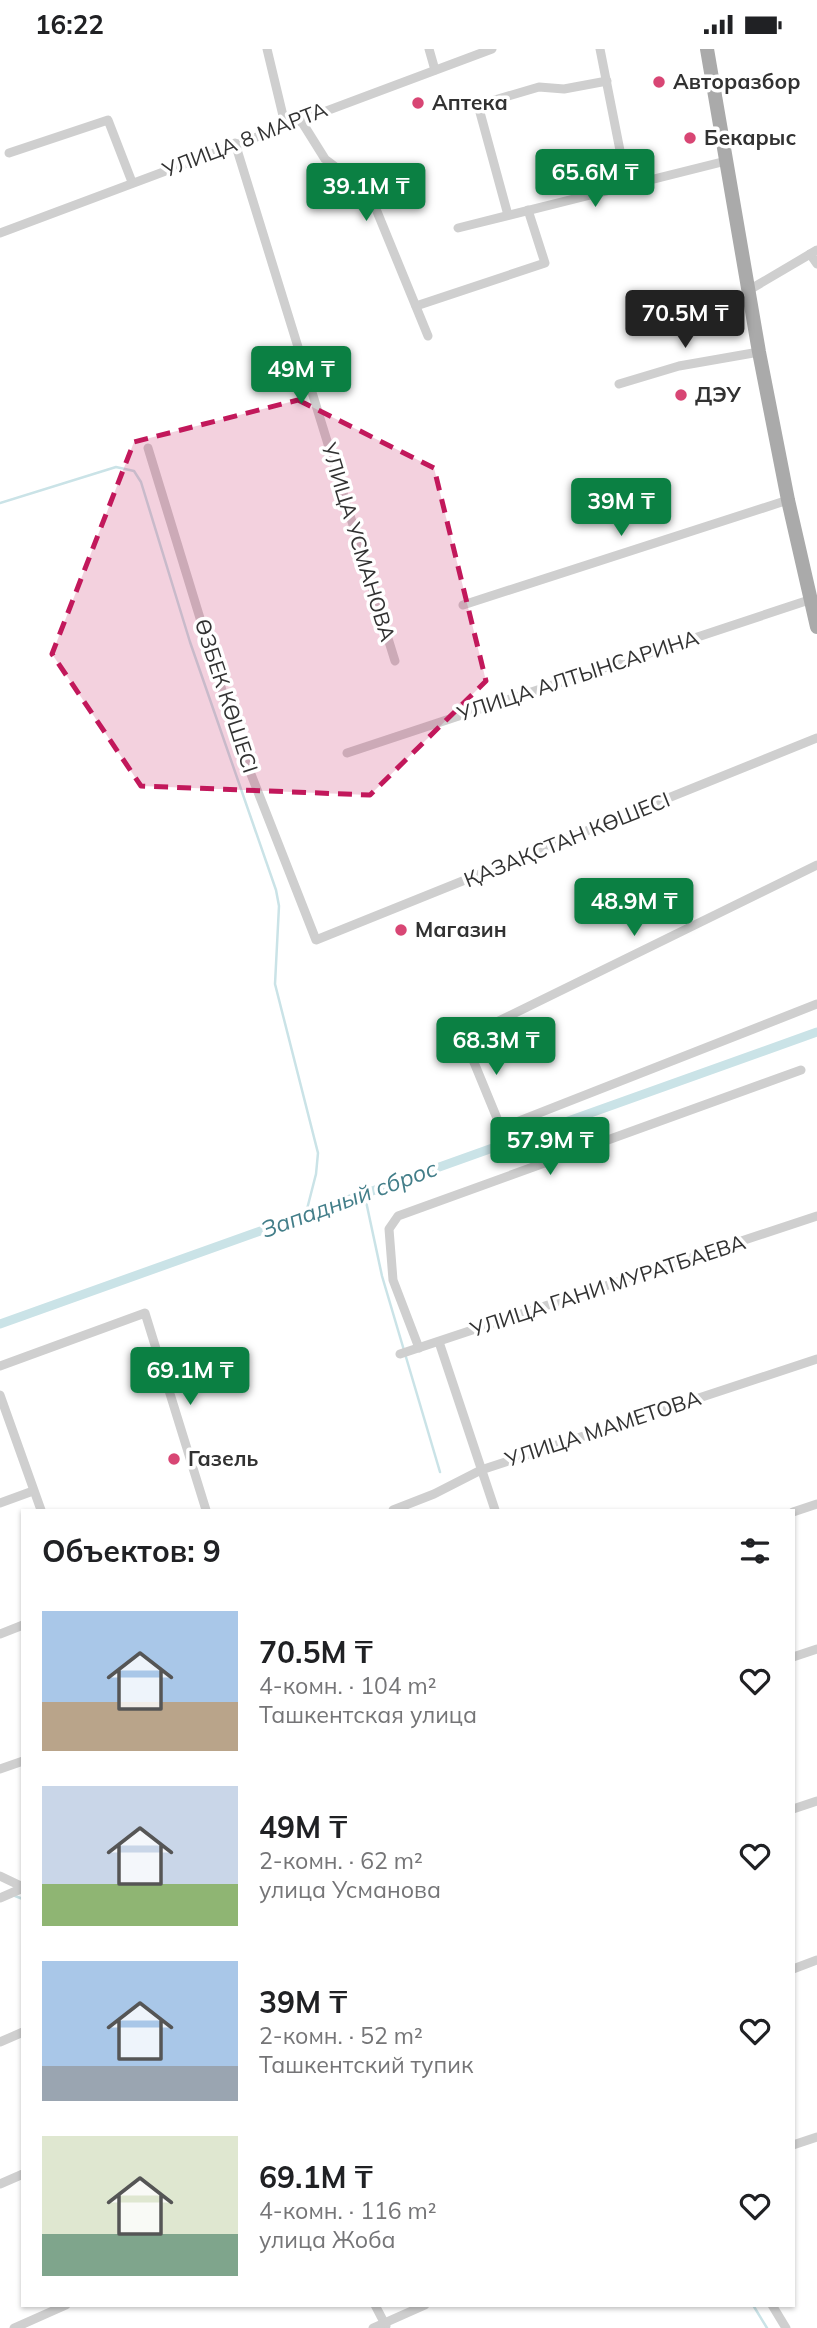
<!DOCTYPE html>
<html lang="ru">
<meta charset="utf-8">
<style>
body{margin:0;font-family:Mulish,sans-serif;background:#f2f2f2;color:#202124;height:100vh;display:flex;flex-direction:column;font-size:26px;white-space:nowrap}
*{box-sizing:border-box;margin:0}
p{font-size:23px;color:#757577}
.icon{flex:none;width:38px;height:38px;fill:none;stroke:currentColor;stroke-width:2;stroke-linecap:round;stroke-linejoin:round}
.map{position:relative;flex:1;overflow:hidden}
.drawer{position:absolute;left:21px;top:1460px;width:774px;height:798px;display:flex;flex-direction:column;background:#fff;border-radius:0px;box-shadow:0 2px 5px #0004}
.drawer>*{flex:none}
.price{position:absolute;translate:-50% -60px;padding:0 16px;border-radius:7px;background:#0b8043;color:#fff;font-size:23px;line-height:46px;filter:drop-shadow(0 2px 4px #0008)}
.price::after{content:'';position:absolute;left:50%;top:42px;width:21px;height:16px;margin-left:-10px;background:inherit;clip-path:polygon(0 0,100% 0,50% 100%)}
.price.selected{background:#222;color:#fff}
ul{padding:0;list-style:none}
li{display:flex;align-items:center;gap:21px;height:175px;padding:0 21px}
li span{display:grid;place-items:center;flex:none;width:196px;height:140px;border-radius:0px;color:#555}
li>.icon{margin-inline-start:auto}
span .icon{width:84px;height:84px;fill:#fffc;stroke-width:1}
li b{font-size:30px}
h2{display:flex;justify-content:space-between;align-items:center;height:84px;padding:0 21px;font-size:30px}
.status{display:flex;justify-content:space-between;align-items:center;height:49px;padding:0 35px;background:#fff;direction:ltr}
.status svg{height:19px;fill:currentColor}
.map>svg:first-child{display:block}
.lines{fill:none;stroke-linecap:round;stroke-linejoin:round}
.stream{stroke:#cae3e7;stroke-width:2.5}
.canal{stroke:#cae3e7;stroke-width:9}
.minor{stroke:#cfcfcf;stroke-width:9}
.primary{stroke:#aaa;stroke-width:14}
.marked{fill:#c2185b;fill-opacity:0.2;stroke:#c2185b;stroke-width:5;stroke-dasharray:14 9;stroke-linejoin:round}
.poi-dot{fill:#d84674;stroke:#fff;stroke-width:2.5}
.labels{text-anchor:middle;stroke-width:7;stroke-linejoin:round;paint-order:stroke}
.poi-label{font-size:21px;font-weight:bold;fill:#323232;stroke:#fff;text-anchor:start}
.street-label{font-size:21px;fill:#323232;stroke:#fff}
.water-label{font-size:23px;font-style:italic;fill:#437e89;stroke:#fff}
</style>
<div class="status"><b>16:22</b><svg viewBox="0 0 49 12"><path d="M0 12V9h3v3zM5 12V6h3v6zM10 12V3h3v9zM15 12V0h3v12zM26 1h20v11H26zM47 4h2v5h-2z"/></svg></div>
<div class="map">
<svg width="817" height="2279" viewBox="0 0 817 2279">
<rect width="100%" height="100%" fill="#fff"/>
<g class="lines">
<g class="stream">
<polyline points="0,454 116,418 134,422 141,433 190,593 276,841 279,857 275,935 318,1104 316,1125 306,1164"/>
<polyline points="364,1143 382,1227 440,1423"/>
<polyline points="15,1847 23,1850"/>
<polyline points="753,2256 767,2279"/>
</g>
<polyline class="canal" points="0,1275 817,983"/>
<g class="minor">
<polyline points="267,0 285,75"/>
<polyline points="429,0 435,21"/>
<polyline points="600,0 627,137"/>
<polyline points="300,70 325,110 369,143 428,287"/>
<polyline points="235,94 395,612"/>
<polyline points="9,104 108,71 132,133"/>
<polyline points="508,166 478,56 539,38 564,40 607,32"/>
<polyline points="458,179 726,112"/>
<polyline points="0,184 492,0"/>
<polyline points="810,205 817,215"/>
<polyline points="749,241 817,201"/>
<polyline points="416,257 545,214 528,161"/>
<polyline points="619,335 679,317 759,303"/>
<polyline points="148,399 236,687 316,891 817,689"/>
<polyline points="463,556 788,451"/>
<polyline points="347,704 809,551"/>
<polyline points="817,816 464,989 501,1079 817,955"/>
<polyline points="439,1293 495,1461"/>
<polyline points="419,1299 393,1231 389,1180 398,1167 801,1021"/>
<polyline points="400,1305 817,1167"/>
<polyline points="0,1317 145,1264 206,1461"/>
<polyline points="0,1346 41,1461"/>
<polyline points="0,1454 33,1442"/>
<polyline points="393,1461 434,1445 481,1421 817,1310"/>
<polyline points="793,1463 817,1455"/>
<polyline points="0,1585 23,1576"/>
<polyline points="793,1608 817,1600"/>
<polyline points="0,1720 23,1712"/>
<polyline points="793,1760 817,1752"/>
<polyline points="0,1827 23,1838"/>
<polyline points="0,1849 23,1839"/>
<polyline points="793,1920 817,1911"/>
<polyline points="0,1993 23,1983"/>
<polyline points="793,2096 817,2088"/>
<polyline points="0,2135 23,2125"/>
<polyline points="375,2256 386,2277"/>
<polyline points="772,2256 786,2279"/>
<polyline points="14,2279 66,2256"/>
<polyline points="373,2279 425,2256"/>
</g>
<polyline class="primary" points="707,0 759,303 788,451 817,578"/>
</g>
<path class="marked" d="M298,351L434,419L486,632L370,746L141,737L52,605L134,393Z"/>
<g class="poi-dot">
<circle cx="659" cy="33" r="7"/>
<circle cx="418" cy="54" r="7"/>
<circle cx="690" cy="89" r="7"/>
<circle cx="681" cy="346" r="7"/>
<circle cx="401" cy="881" r="7"/>
<circle cx="174" cy="1410" r="7"/>
</g>
<g class="labels">
<g class="poi-label">
<text x="673" y="40">Авторазбор</text>
<text x="432" y="61">Аптека</text>
<text x="704" y="96">Бекарыс</text>
<text x="695" y="353">ДЭУ</text>
<text x="415" y="888">Магазин</text>
<text x="188" y="1417">Газель</text>
</g>
<g class="street-label">
<text transform="translate(245 91) rotate(-21)" y="7">УЛИЦА 8 МАРТА</text>
<text transform="translate(358 493) rotate(73)" y="7">УЛИЦА УСМАНОВА</text>
<text transform="translate(578 627) rotate(-18)" y="7">УЛИЦА АЛТЫНСАРИНА</text>
<text transform="translate(226 647) rotate(72)" y="7">ӨЗБЕК КӨШЕСІ</text>
<text transform="translate(567 791) rotate(-22)" y="7">ҚАЗАҚСТАН КӨШЕСІ</text>
<text transform="translate(608 1237) rotate(-18)" y="7">УЛИЦА ГАНИ МУРАТБАЕВА</text>
<text transform="translate(603 1380) rotate(-18)" y="7">УЛИЦА МАМЕТОВА</text>
</g>
<g class="water-label">
<text transform="translate(349 1150) rotate(-20)" y="8">Западный сброс</text>
</g>
</g>
</svg>
<b class="price" style="left:595px;top:160px">65.6M ₸</b>
<b class="price" style="left:366px;top:174px">39.1M ₸</b>
<b class="price selected" style="left:685px;top:301px">70.5M ₸</b>
<b class="price" style="left:301px;top:357px">49M ₸</b>
<b class="price" style="left:621px;top:489px">39M ₸</b>
<b class="price" style="left:634px;top:889px">48.9M ₸</b>
<b class="price" style="left:496px;top:1028px">68.3M ₸</b>
<b class="price" style="left:550px;top:1128px">57.9M ₸</b>
<b class="price" style="left:190px;top:1358px">69.1M ₸</b>
<section class="drawer">
<h2>Объектов: 9<svg class="icon" aria-label="filters" viewBox="0 0 24 24"><path d="M4 7h16M4 17h16"/><circle cx="9" cy="7" r="2"/><circle cx="15" cy="17" r="2"/></svg></h2>
<ul>
<li><span style="background:linear-gradient(#a9c7e8 65%,#b9a48a 0)"><svg class="icon" aria-label="home" viewBox="0 0 24 24"><path d="M3 11l9-7 9 7M6 9v11h12V9"/></svg></span><div><b>70.5M ₸</b><p>4-комн. · 104 m²</p><p>Ташкентская улица</p></div><svg class="icon" aria-label="heart" viewBox="0 0 24 24"><path d="M12 20l-8-8c-3-5 5-10 8-4 3-6 11-1 8 4z"/></svg></li>
<li><span style="background:linear-gradient(#c9d6e8 70%,#8fb573 0)"><svg class="icon" aria-label="home" viewBox="0 0 24 24"><path d="M3 11l9-7 9 7M6 9v11h12V9"/></svg></span><div><b>49M ₸</b><p>2-комн. · 62 m²</p><p>улица Усманова</p></div><svg class="icon" aria-label="heart" viewBox="0 0 24 24"><path d="M12 20l-8-8c-3-5 5-10 8-4 3-6 11-1 8 4z"/></svg></li>
<li><span style="background:linear-gradient(#a9c7e8 75%,#9aa5b1 0)"><svg class="icon" aria-label="home" viewBox="0 0 24 24"><path d="M3 11l9-7 9 7M6 9v11h12V9"/></svg></span><div><b>39M ₸</b><p>2-комн. · 52 m²</p><p>Ташкентский тупик</p></div><svg class="icon" aria-label="heart" viewBox="0 0 24 24"><path d="M12 20l-8-8c-3-5 5-10 8-4 3-6 11-1 8 4z"/></svg></li>
<li><span style="background:linear-gradient(#dfe7d0 70%,#7fa58c 0)"><svg class="icon" aria-label="home" viewBox="0 0 24 24"><path d="M3 11l9-7 9 7M6 9v11h12V9"/></svg></span><div><b>69.1M ₸</b><p>4-комн. · 116 m²</p><p>улица Жоба</p></div><svg class="icon" aria-label="heart" viewBox="0 0 24 24"><path d="M12 20l-8-8c-3-5 5-10 8-4 3-6 11-1 8 4z"/></svg></li>
</ul>
</section>
</div>
